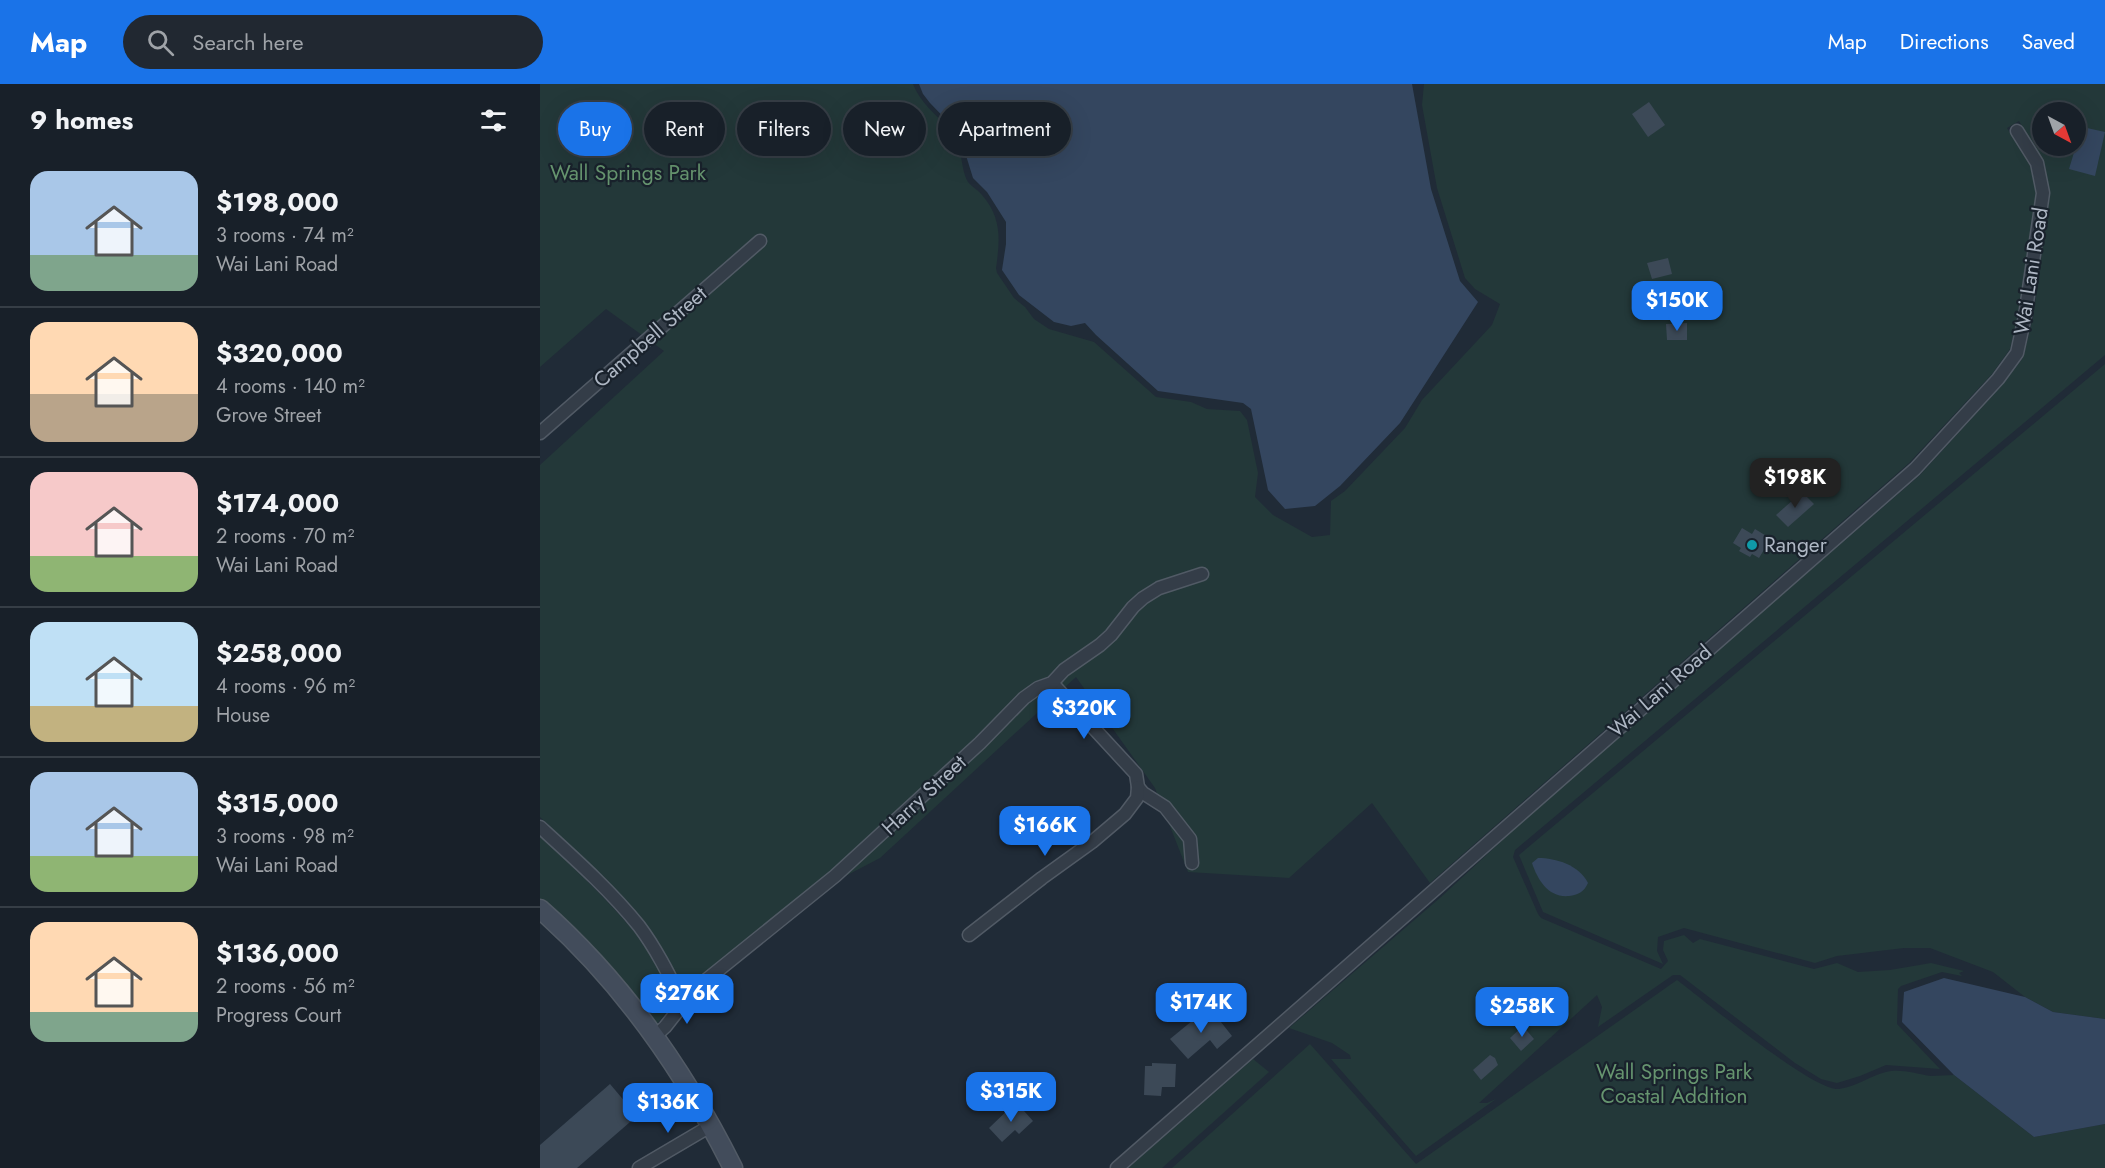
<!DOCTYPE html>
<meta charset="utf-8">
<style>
body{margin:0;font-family:Jost,sans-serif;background:#212831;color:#f1f3f6;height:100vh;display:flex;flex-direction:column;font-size:22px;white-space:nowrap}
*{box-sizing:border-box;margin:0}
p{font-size:20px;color:#9fa3a8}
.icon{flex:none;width:33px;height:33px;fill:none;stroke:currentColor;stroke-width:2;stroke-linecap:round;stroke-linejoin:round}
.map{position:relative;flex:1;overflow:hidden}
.drawer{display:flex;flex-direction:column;background:#182029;width:540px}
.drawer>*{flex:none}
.banner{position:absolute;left:18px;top:18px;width:570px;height:54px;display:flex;gap:12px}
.needle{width:39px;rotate:139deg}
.fabs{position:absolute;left:1492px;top:18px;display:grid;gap:12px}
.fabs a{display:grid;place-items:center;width:54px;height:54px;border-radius:50%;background:#182029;box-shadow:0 6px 24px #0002,0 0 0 2px #363e46;font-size:30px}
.price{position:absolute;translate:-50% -51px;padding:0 14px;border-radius:12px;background:#1a73e8;color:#fff;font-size:20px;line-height:39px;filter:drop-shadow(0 2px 3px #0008)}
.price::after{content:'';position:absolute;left:50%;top:36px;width:18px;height:14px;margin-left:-9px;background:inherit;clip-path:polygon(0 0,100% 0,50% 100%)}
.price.active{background:#222;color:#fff}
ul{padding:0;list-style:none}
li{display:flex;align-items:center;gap:18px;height:150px;padding:0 30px}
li+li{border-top:2px solid #363e46}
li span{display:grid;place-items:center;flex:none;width:168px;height:120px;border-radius:18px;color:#555}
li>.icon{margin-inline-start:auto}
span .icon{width:72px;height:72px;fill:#fffc;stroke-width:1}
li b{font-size:26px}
h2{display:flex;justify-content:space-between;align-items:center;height:72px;padding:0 30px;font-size:26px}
.pill{padding:0 21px;border-radius:27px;background:#182029;box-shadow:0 6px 24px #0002,0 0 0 2px #363e46;font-size:21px;line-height:54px}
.pill.active{background:#1a73e8;color:#fff}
header{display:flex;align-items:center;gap:36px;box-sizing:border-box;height:84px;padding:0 30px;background:#1a73e8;color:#fff}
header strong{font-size:28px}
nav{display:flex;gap:33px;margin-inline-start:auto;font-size:21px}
.search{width:420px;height:54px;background:#212831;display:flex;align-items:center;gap:15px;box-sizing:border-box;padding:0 21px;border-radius:33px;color:#9fa3a8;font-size:22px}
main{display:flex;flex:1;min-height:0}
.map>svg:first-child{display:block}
.green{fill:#233839;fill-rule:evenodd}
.water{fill:#34465f}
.building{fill:#3c4957}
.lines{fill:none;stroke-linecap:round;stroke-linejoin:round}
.minor-casing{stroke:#515a65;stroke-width:15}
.secondary-casing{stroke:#515a65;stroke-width:21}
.minor{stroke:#343d48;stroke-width:12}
.secondary{stroke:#424c5b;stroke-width:18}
.culture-dot{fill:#0f9aa8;stroke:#19222c;stroke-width:2}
.labels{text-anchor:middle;stroke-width:4.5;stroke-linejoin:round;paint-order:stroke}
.park-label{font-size:21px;fill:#66956f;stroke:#19222c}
.street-label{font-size:21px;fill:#aeb7c4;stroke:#19222c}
.poi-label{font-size:21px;fill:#aeb7c4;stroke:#19222c;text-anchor:start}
</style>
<header>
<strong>Map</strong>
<div class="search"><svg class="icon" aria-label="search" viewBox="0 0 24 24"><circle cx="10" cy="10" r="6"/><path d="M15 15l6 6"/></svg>Search here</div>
<nav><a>Map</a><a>Directions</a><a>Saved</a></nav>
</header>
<main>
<section class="drawer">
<h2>9 homes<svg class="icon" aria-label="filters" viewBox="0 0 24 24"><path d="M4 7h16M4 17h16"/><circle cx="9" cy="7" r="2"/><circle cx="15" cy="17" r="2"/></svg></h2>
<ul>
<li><span style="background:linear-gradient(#a9c7e8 70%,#7fa58c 0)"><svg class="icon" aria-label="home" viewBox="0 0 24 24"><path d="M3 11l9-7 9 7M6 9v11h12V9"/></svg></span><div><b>$198,000</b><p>3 rooms · 74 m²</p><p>Wai Lani Road</p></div></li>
<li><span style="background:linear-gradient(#ffd9b3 60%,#b9a48a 0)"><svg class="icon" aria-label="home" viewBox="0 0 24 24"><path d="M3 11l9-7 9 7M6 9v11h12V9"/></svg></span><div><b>$320,000</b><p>4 rooms · 140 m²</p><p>Grove Street</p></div></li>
<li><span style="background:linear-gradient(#f6c9c9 70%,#8fb573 0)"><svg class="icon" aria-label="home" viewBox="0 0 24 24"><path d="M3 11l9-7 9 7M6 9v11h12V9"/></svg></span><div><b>$174,000</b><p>2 rooms · 70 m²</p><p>Wai Lani Road</p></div></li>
<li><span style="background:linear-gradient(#bfe0f5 70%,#c2b280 0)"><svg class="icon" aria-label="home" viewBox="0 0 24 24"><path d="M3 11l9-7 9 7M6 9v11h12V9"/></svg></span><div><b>$258,000</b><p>4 rooms · 96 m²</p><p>House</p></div></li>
<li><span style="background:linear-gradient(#a9c7e8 70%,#8fb573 0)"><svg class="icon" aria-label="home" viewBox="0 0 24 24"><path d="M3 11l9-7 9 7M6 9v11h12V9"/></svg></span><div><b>$315,000</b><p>3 rooms · 98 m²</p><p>Wai Lani Road</p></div></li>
<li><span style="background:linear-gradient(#ffd9b3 75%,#7fa58c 0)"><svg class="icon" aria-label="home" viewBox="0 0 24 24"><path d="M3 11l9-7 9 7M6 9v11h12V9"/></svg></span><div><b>$136,000</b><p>2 rooms · 56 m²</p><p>Progress Court</p></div></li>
</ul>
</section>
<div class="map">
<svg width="1565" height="1084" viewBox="0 0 1565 1084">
<rect width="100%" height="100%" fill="#202b37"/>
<g class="green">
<path d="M0,0H373C382,22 399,32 413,50C423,63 420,84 428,98C432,103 438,106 442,111C462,134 460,156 456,184L457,189L474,214L485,223L494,235L509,245L554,258L616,313L651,318L667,325L700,327L707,336L718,389L715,413L733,431L772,453L790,451L791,417L805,407L865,344L882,316L952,241L960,220L935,205L925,194L897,104L882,21L884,0H1565V271L975,766L973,773L998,830L1001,834L1121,885L1128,877L1123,866L1124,857L1144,851L1153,859L1160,855L1274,885L1297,879L1318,888L1350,886L1391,879L1424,887L1419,889L1422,892L1402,888L1361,902L1358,905L1357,940L1400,985L1346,981L1320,992L1297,999L1281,995L1255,979L1140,891H1133L1058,943L1062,923L1057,911L939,1019H947L956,1015L876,1072L791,975H811L810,971L792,959L749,944L901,813L1007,715L1380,391L1463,300L1483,274L1493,234L1510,111L1504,79L1479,37L1467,44L1490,81L1496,109L1478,230L1470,265L1452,290L1369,379L890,799L832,719L749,794L648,788L615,704L536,593L340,774L296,797L160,901L155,895L144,905C111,836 55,785 0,733V381L124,267L66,225L0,283ZM1503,28H1536V62H1503Z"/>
<polygon points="1565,280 1565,935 1513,928 1485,913 1453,888 1390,864 1364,864 1297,872 1275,879 1144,844 1118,853 1117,867 1123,880 1003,828 979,771"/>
<path d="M0,752C32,782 64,812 92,845C110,867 123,893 135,918L116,941L40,852L0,816Z"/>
<path d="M1137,896C1164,916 1272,1007 1299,1005C1316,1003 1330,992 1346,988C1360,984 1377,990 1391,992C1399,992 1407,991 1414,991L1494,1053L1565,1040V1084H632L770,960L876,1080Z"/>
<polygon points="713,975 729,988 622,1084 588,1084"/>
</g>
<g class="water">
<polygon points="379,0 872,0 891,105 920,197 938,218 860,339 800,402 775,422 745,425 728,406 711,325 703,319 618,307 556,251 545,239 531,242 514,238 479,211 462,186 466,160 466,138 447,108 433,94 419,49 390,19 383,10"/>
<polygon points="1538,42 1565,48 1555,92 1529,85 1536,62"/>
<path d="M998,774C1016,774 1039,781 1048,799C1044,808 1038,811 1029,812C1009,814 998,797 992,779Z"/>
<polygon points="1404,894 1485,913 1513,928 1565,935 1565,1040 1494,1053 1414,991 1362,938 1364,908"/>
</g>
<g class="building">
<polygon points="1109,18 1125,41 1108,53 1092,30"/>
<polygon points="1128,174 1132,190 1112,195 1107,179"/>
<polygon points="1160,207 1162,223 1142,226 1140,209"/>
<polygon points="1147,239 1147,256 1127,256 1126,240"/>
<polygon points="1262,408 1274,420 1248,443 1236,431"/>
<polygon points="1202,444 1212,450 1215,445 1228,453 1225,457 1228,459 1219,474 1212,470 1210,473 1199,467 1201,464 1193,459"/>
<polygon points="669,923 692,952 677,965 670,956 648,975 630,955"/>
<polygon points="983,942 994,955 981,967 970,954"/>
<polygon points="950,971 955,974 958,981 941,996 933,986"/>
<polygon points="612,979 636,980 635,1003 622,1003 621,1012 604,1011 605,982 612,982"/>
<polygon points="70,1000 97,1032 37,1084 0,1084 0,1061"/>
<polygon points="476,1018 493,1037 479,1050 475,1046 462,1058 449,1044"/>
</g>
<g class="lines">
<g class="minor-casing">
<g id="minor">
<polyline points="0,349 220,157"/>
<polyline points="512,599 596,690 598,703 603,709 625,723 650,755 652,779"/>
<path d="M0,743C34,774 70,806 99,842C117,866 130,893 143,919"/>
<polyline points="429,851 502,794 552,758 585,730 597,714 598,703"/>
<polyline points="116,951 125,943 155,905 295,792 440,659 484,614 498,604 512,599 524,586 560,561 571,551 593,523 603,514 619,504 662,490"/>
<polyline points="99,1084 172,1041"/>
<polyline points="577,1084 1375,385 1458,295 1477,269 1485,232 1503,109 1497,79 1477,47"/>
</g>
</g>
<g class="secondary-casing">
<path id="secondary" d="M0,825C83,898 144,986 193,1084"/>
</g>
<use href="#minor" class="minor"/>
<use href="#secondary" class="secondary"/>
</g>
<circle class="culture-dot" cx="1212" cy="461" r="6"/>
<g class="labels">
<g class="park-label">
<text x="88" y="96">Wall Springs Park</text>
<text x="1134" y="995">Wall Springs Park<tspan x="1134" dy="24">Coastal Addition</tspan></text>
</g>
<g class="street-label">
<text transform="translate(1491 187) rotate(-81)" y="7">Wai Lani Road</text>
<text transform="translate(110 253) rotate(-41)" y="7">Campbell Street</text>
<text transform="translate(1120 607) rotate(-41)" y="7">Wai Lani Road</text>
<text transform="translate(384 711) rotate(-43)" y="7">Harry Street</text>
</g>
<g class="poi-label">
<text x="1224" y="468">Ranger</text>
</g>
</g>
</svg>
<div class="fabs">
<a><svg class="needle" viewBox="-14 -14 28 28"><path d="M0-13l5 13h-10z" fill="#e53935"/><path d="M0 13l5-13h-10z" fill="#9fa3a8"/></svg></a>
</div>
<b class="price" style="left:1137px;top:248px">$150K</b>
<b class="price active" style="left:1255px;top:425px">$198K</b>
<b class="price" style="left:544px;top:656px">$320K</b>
<b class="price" style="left:505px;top:773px">$166K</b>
<b class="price" style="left:147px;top:941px">$276K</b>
<b class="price" style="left:661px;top:950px">$174K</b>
<b class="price" style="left:982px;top:954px">$258K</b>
<b class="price" style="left:471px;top:1039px">$315K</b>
<b class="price" style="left:128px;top:1050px">$136K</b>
<div class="banner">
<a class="pill active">Buy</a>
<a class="pill">Rent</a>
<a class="pill">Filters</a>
<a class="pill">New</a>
<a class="pill">Apartment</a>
</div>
</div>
</main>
